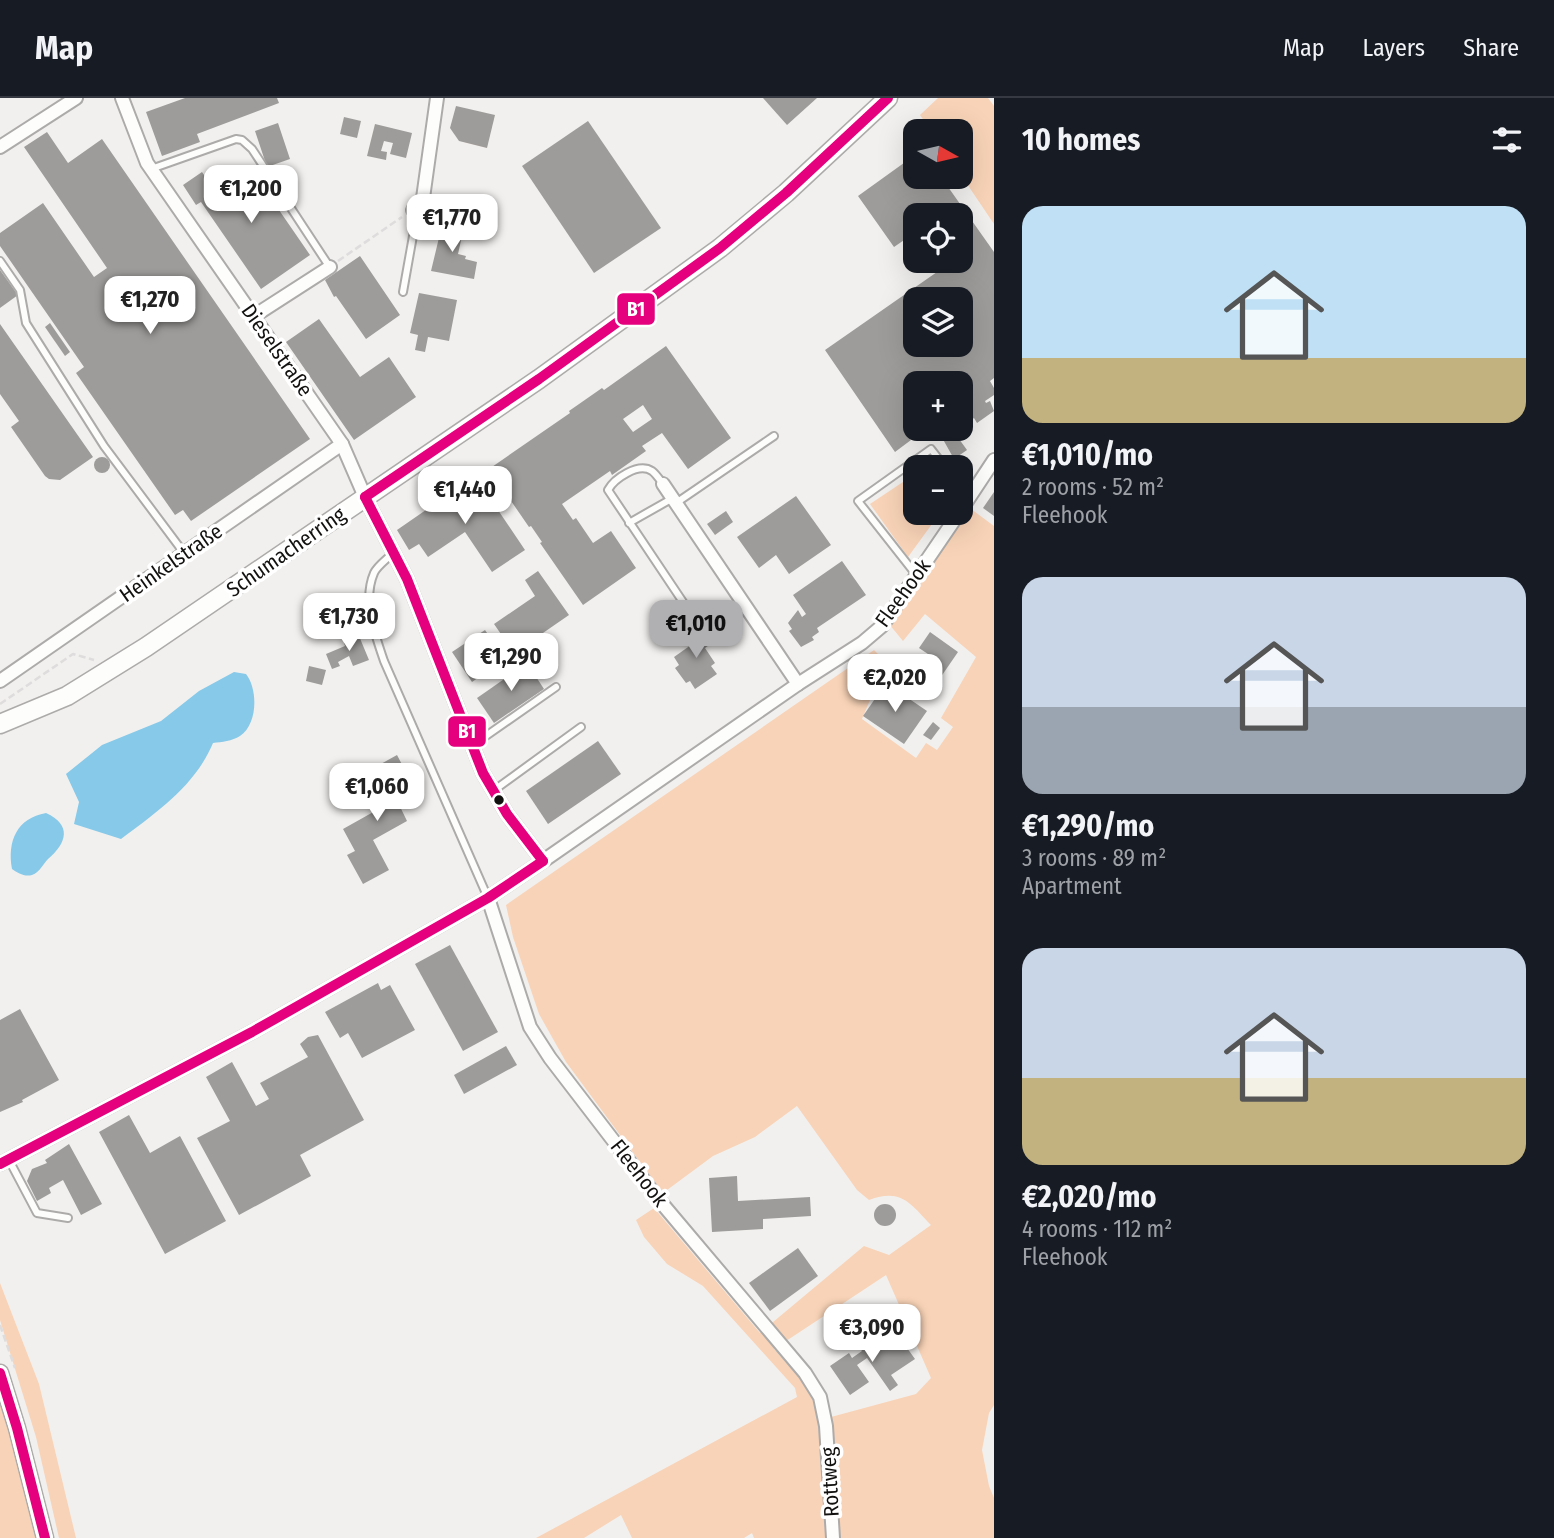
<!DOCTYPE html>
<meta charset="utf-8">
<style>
body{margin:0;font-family:"Fira Sans Condensed",sans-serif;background:#242831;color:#f1f3f6;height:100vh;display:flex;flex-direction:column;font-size:26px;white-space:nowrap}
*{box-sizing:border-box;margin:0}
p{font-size:23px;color:#9ea1a6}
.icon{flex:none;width:38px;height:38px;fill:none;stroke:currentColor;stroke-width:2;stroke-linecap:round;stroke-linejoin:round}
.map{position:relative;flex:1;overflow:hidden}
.panel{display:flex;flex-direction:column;background:#171b24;width:560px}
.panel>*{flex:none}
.needle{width:46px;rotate:98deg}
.fabs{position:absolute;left:903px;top:21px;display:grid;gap:14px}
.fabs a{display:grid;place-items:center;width:70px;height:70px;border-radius:14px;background:#171b24;box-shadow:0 7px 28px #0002;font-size:35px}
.price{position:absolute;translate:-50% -60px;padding:0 16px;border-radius:14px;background:#fff;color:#222;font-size:23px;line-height:46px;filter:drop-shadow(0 2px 4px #0008)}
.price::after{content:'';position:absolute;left:50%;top:42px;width:21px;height:16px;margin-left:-10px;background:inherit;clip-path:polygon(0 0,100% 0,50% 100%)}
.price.on{background:#b0b0b2;color:#111}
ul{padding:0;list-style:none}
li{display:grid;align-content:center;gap:14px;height:371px;padding:0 28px}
li span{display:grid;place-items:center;height:217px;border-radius:21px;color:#555}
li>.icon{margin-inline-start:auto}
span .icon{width:126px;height:126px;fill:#fffc;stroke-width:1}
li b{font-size:30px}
h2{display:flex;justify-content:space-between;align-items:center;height:84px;padding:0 28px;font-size:30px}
header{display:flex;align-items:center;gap:42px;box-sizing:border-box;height:98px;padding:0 35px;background:#171b24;border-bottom:2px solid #363941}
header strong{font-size:33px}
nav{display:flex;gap:38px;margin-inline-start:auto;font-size:24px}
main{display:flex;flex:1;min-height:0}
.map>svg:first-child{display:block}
.green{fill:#f8d3b7}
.water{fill:#87c9e9}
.building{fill:#9e9c9a;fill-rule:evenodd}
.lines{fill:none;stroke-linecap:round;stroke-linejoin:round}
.service-casing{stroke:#adabaa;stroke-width:10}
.minor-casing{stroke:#adabaa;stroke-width:16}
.tertiary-casing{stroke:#adabaa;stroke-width:19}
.secondary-casing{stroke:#adabaa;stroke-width:21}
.path{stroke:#dedcdc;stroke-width:2.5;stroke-dasharray:7 3.5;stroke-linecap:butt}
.service{stroke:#fdfdfc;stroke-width:6}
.minor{stroke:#fdfdfc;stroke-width:12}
.tertiary{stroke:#fdfdfc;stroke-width:16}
.secondary{stroke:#fdfdfc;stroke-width:18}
.bus-1-casing{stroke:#fff;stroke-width:16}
.bus-1{stroke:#e5007d;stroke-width:10}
.bus-dot{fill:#121110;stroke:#fff;stroke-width:2.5}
.labels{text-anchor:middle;stroke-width:7;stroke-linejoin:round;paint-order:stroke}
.street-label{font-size:21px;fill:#121110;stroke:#fff}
.line-badge{stroke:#fff;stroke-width:2.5}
.badge-label{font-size:19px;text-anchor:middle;font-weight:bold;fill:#fff}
</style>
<header>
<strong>Map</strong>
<nav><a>Map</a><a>Layers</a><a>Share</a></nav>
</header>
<main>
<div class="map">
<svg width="994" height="1440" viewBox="0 0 994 1440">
<rect width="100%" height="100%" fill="#f2f0ee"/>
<g class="green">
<polygon points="938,0 988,0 994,8 994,126 961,77 961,33 931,33 920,17"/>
<polygon points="915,376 915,415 940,415 908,459 870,406"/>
<path d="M967,408L994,428V1307L989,1315L982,1352L989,1388L994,1400V1440H837L831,1319L916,1296L931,1280L886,1177L774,1251L812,1294L822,1324L827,1440H754L752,1435L744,1440H632L621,1417L584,1440H536L797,1299L795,1290L703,1188L667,1166L644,1139L636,1122L654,1110L760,1235L864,1148L889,1157L931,1127C910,1105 901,1090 869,1102L857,1092L797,1008L755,1039L713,1058L663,1095L566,964L539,916L513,839L506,807L874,552L886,564L862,621L916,660L926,645L937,652L953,629L941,620L976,559L925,516L903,543L889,526Z"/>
<polygon points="0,1185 39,1286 76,1440 59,1440 36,1339 0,1222"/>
<polygon points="0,1283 41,1440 0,1440"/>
</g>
<g class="water">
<path d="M234,574L246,576C258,591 258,626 240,638C232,643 222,644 213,645C195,688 157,714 121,741L74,726L79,704L66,676L102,647L161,623L199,593Z"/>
<path d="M46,715C72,727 67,745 48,761C43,766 40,774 32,777C24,779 18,775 12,771C7,743 17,720 46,715Z"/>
</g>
<g class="building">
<polygon points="185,0 277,0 279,5 197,36 200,44 162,58 146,14"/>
<polygon points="763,0 817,0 787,27"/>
<polygon points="456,8 495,17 487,50 459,43 450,30"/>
<polygon points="344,19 361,23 357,40 340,36"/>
<polygon points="588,23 661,130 594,175 522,68"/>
<polygon points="278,25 290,61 267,69 255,33"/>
<polygon points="375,26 412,35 406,60 390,56 393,45 384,43 381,53 387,54 386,62 367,58"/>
<polygon points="47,34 68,65 102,41 310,341 191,423 183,412 175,417 76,275 84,269 0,148 0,135 43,105 94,179 107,170 24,49"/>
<path d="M915,57V79H941L994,154V280L990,283L994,290V297L985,303L986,305L990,303L994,313L977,325L974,320L961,329V285H915V331H921L909,339L911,342L895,354L825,252L937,174L928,163H961V117H915V145L910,138L894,149L858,98ZM915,201H961V247H915Z"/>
<polygon points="250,70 310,157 261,191 201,104 196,107 183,87 202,74 215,93"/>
<polygon points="443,123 464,129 458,156 466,158 465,161 477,164 474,181 431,173"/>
<polygon points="360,158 400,217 366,241 336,198 334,199 325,182"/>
<polygon points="0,172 18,197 0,210"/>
<polygon points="419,195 457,202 449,243 428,239 425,254 415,252 418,237 410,235"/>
<polygon points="319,221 360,279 389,259 416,299 354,342 286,244"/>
<polygon points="50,225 70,254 65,258 45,229"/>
<polygon points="0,226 93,359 60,382 49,381 45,378 11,329 19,323 0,296"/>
<path d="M666,248L731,340L688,371L662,335L642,348L646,353L612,377L610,373L562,406L573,422L576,420L593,445L611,433L636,470L583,507L540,445L542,444L531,428L529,429L489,371L570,315L569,313L602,290L604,292ZM643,307L652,321L633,334L623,321Z"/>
<polygon points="927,331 958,331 954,334 967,352 954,361 940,336 934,340"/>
<circle cx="102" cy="367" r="8"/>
<polygon points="475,378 525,452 492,474 465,434 428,459 419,446 409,452 397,432"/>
<polygon points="994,394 994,418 983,410"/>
<polygon points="796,398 831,447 789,476 776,457 759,470 737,439"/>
<polygon points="726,413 733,424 715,437 707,426"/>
<polygon points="842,463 866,497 817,530 819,534 812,539 814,542 801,549 789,533 792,531 788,525 798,512 802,519 806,516 793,497"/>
<polygon points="538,473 569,517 514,555 494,526 535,498 525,482"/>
<polygon points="700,529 712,545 705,550 715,565 711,568 717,576 695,591 690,583 686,585 675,570 679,567 674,559 691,547 685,539"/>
<polygon points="485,532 505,561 472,584 452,554"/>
<polygon points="930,534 958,554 925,602 912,593 934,560 919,550"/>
<polygon points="359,538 369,562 353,568 349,558 338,564 340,568 332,571 326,556 345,548 344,545"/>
<polygon points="527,565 544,591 494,625 477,600"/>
<polygon points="309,568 326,572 322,587 306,583"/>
<polygon points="886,585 927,613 904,646 863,618"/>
<polygon points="933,624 940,630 931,642 923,637"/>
<polygon points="598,643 621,676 548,726 526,693"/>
<polygon points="397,657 407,676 389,686 407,723 373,742 389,772 363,786 347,757 355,753 343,731 384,708 377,695 381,693 370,672"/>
<polygon points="450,847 498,934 463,953 415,866"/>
<polygon points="378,885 381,892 390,887 415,932 362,960 348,935 340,940 325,914"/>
<polygon points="20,911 59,982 22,1002 23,1004 0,1014 0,922"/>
<polygon points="318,937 364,1022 300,1057 311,1078 239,1117 197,1040 230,1023 206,979 232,964 256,1008 269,1001 260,985 308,959 300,946 308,939"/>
<polygon points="506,948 517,967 464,996 454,977"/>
<polygon points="129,1017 150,1055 180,1038 226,1123 165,1156 99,1034"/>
<polygon points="69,1046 102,1106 81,1117 63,1082 49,1090 51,1095 37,1103 27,1083 32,1071 47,1065 45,1062"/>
<polygon points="737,1078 738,1103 810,1099 811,1118 763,1121 763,1131 712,1134 709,1080"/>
<circle cx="885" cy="1117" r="11"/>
<polygon points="798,1150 818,1178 770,1213 749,1185"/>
<polygon points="877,1236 889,1252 902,1243 915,1261 891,1277 898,1287 890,1293 867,1260 857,1267 869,1284 850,1297 830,1268 849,1255 852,1260 862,1253 859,1249"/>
</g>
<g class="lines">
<g class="service-casing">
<g id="service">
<polyline points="151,71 236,41 242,42 252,51 329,168"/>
<polyline points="0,163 20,192 26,225 104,348 184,455"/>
<polyline points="403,194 418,110"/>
<path d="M663,386C660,382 656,376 652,373C638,364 614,381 608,392L685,507"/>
<polyline points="961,388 969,399"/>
<polyline points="676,405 774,338"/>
<polyline points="629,425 673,400"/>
<path d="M393,455C387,461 377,468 374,475C362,503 375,536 384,563L488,800"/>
<polyline points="917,478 858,403 931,351 945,369"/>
<polyline points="473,647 556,589"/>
<polyline points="493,693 581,629"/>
<polyline points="9,1062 37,1115 68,1120"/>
</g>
</g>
<g class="minor-casing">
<g id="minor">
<polyline points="122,0 147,65 342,346 365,399 407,481 483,675 507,716 543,763"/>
<polyline points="0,49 76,0"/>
<polyline points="413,112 419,108 423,100 437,0"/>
<polyline points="254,218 330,169"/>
<polyline points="663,386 798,586"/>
<polyline points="961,412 994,362"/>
<polyline points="0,583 342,346"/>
<polyline points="488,800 530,929 550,960 659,1102 805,1275 820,1299 826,1328 833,1440"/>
<polyline points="0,1066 252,934 488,800 543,763 798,586 862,545 882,528 959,415"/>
</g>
</g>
<g class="tertiary-casing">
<polyline id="tertiary" points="0,1275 17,1330 45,1440"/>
</g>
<g class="secondary-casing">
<polyline id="secondary" points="0,626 67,598 146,549 539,281 720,150 786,95 888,0"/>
</g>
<g class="path">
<polyline points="338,163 402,119"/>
<polyline points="0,606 73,556 94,562"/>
<polyline points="0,1227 15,1270"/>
</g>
<use href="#service" class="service"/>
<use href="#minor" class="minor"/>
<use href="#tertiary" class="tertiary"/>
<use href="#secondary" class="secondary"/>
<g class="bus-1-casing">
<g id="bus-1">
<polyline points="365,399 539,281 720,150 786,95 888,0"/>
<polyline points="365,399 407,481 483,675 507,716 543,763"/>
<polyline points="0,1066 252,934 488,800 543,763"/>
<polyline points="0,1275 17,1330 45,1440"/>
</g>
</g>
<use href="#bus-1" class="bus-1"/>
</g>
<circle class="bus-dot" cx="499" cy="702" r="6"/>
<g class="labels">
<g class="street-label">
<text transform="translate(277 252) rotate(55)" y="7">Dieselstraße</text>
<text transform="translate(286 454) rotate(-35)" y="7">Schumacherring</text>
<text transform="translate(171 465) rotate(-35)" y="7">Heinkelstraße</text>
<text transform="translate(903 495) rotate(-54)" y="7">Fleehook</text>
<text transform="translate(639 1075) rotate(52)" y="7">Fleehook</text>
<text transform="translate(830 1384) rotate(-93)" y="7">Rottweg</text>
</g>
</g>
<g class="line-badge">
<rect x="616" y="194" width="40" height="34" rx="7" fill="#e5007d"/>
<rect x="447" y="617" width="40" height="33" rx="7" fill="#e5007d"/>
</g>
<g class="badge-label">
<text x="636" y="218">B1</text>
<text x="467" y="640">B1</text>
</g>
</svg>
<div class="fabs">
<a><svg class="needle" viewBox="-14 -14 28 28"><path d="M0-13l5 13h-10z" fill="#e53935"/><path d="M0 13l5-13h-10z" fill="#9ea1a6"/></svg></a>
<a><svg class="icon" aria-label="locate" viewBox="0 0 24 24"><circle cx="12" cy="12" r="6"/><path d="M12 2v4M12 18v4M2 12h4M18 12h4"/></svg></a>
<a><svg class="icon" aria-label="layers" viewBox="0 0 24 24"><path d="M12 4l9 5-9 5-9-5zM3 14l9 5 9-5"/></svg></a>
<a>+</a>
<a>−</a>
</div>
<b class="price" style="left:251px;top:127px">€1,200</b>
<b class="price" style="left:452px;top:156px">€1,770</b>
<b class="price" style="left:150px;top:238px">€1,270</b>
<b class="price" style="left:465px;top:428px">€1,440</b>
<b class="price" style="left:349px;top:555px">€1,730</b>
<b class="price on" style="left:696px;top:562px">€1,010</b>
<b class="price" style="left:511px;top:595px">€1,290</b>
<b class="price" style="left:895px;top:616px">€2,020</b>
<b class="price" style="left:377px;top:725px">€1,060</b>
<b class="price" style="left:872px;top:1266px">€3,090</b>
</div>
<section class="panel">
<h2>10 homes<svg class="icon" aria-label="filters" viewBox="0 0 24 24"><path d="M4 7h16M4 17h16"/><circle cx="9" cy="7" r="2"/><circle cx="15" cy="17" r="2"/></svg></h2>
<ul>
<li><span style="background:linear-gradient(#bfe0f5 70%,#c2b280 0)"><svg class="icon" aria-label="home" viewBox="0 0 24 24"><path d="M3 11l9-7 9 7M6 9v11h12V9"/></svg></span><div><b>€1,010/mo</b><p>2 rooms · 52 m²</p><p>Fleehook</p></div></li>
<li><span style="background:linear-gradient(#c9d6e8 60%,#9aa5b1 0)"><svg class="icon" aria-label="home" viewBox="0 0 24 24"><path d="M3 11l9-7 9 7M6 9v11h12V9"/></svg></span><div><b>€1,290/mo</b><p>3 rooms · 89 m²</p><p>Apartment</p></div></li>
<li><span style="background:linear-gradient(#c9d6e8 60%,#c2b280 0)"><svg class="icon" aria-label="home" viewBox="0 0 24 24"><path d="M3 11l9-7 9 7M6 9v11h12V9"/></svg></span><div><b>€2,020/mo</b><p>4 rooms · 112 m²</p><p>Fleehook</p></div></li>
</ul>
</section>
</main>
